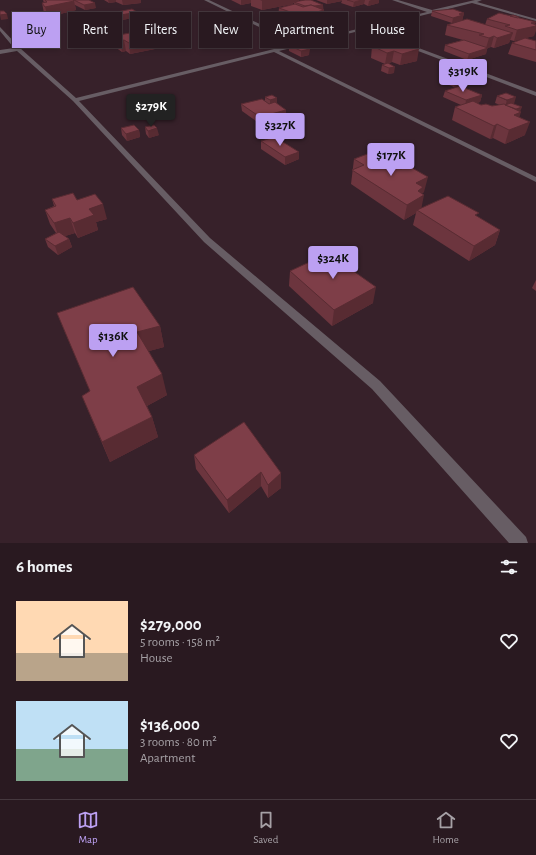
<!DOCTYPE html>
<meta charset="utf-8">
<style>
body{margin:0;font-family:"Alegreya Sans",sans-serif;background:#312229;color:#f1f3f6;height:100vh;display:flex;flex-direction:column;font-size:15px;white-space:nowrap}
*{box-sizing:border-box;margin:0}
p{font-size:13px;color:#a5a0a5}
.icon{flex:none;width:22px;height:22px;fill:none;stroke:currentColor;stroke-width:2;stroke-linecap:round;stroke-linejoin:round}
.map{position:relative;height:543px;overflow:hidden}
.panel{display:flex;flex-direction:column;background:#291920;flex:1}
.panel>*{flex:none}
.top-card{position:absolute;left:12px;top:12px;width:512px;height:36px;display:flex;gap:8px}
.price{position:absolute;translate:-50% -34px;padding:0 9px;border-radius:4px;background:#bca0f2;color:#111;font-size:13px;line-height:26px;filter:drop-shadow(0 1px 2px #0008)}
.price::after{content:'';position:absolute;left:50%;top:24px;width:12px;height:9px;margin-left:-6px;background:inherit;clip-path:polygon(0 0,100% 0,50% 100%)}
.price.current{background:#222;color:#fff}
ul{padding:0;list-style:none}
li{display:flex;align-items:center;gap:12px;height:100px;padding:0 16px}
li span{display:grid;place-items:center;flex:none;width:112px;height:80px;border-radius:0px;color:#555}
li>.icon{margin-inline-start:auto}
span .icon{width:48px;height:48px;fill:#fffc;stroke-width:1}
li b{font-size:17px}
h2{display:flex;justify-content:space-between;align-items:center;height:48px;padding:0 16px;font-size:17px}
.tag{padding:0 14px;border-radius:0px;background:#291920;box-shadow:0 2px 6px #0003,0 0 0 1px #45383e;font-size:14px;line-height:36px}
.tag.current{background:#bca0f2;color:#111}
.dock{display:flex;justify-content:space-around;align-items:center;height:56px;border-top:1px solid #45383e;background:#291920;font-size:11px;color:#a5a0a5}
.dock a{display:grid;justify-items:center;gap:2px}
.dock .current{color:#bca0f2}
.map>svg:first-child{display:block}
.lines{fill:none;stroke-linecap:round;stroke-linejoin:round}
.minor{fill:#675d64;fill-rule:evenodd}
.wall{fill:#6c353e}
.shaded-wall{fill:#582b32}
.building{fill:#7e3e48;stroke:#582b32}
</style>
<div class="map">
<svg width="536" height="543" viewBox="0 0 536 543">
<rect width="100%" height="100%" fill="#37212a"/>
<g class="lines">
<polygon class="minor" points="204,0 209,0 300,43 427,12 392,0 398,0 432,10 475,0 482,0 477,2 536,19 536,21 472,3 368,29 536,92 536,96 363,30 279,51 536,177 536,182 274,52 79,101 210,238 380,381 526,537 528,543 509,543 372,389 204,242 73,101 17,51 0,54 0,50 14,48 0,31 0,27 20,48 76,98 294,44"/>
</g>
<g class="wall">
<polygon points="43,0 89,0 96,8 85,10 75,5 76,10 48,17 44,13 42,3 44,3"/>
<polygon points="104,0 143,0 141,0 141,3 123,5 116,2 109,3"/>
<polygon points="231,0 299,0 299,1 323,5 324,20 320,21 320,25 306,29 278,18 279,8 294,4 294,3 293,3 293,4 262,10 251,6 251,3 241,5"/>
<polygon points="316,0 379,0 379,3 368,6 364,4 353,7 341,3 342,1 327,4"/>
<polygon points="432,11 464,13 462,21 452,23 431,16"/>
<polygon points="117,12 137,12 138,17 122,20 118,17"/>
<polygon points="86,14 100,16 118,32 117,32 117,35 113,36 157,46 155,46 155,49 130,54 126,51 122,52 115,47 113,36 101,40 85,34 79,35 69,31 67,21 87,16"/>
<polygon points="510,16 519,17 519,18 535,24 534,36 525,38 536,41 536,62 508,54 512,43 525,38 514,41 510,40 509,43 494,48 491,47 487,48 486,54 467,60 444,51 445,45 463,40 445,35 447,25 485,25 487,19"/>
<polygon points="396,40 417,61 400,65 392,62 386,64 394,73 388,74 381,71 382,65 385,64 371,58 372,46"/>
<polygon points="289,45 309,55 301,57 289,51"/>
<polygon points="450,79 463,79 461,85 454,87 449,85"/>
<polygon points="445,91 482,95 480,102 476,103 481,105 492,106 500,105 495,103 497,96 514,104 520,111 519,117 525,135 505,144 493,138 490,139 452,120 455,107 461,105 443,97"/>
<polygon points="265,97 277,104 286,117 260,124 242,111 241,104 265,101"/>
<polygon points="145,127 159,135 149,138 146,134"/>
<polygon points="121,128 139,130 140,137 127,141 122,135"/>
<polygon points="261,141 299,159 285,165 261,149"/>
<polygon points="392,158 391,163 424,192 422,193 422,194 421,208 478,217 500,230 495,245 469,261 413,225 416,213 404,220 351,184 354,159"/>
<polygon points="52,199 77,200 107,219 96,222 98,230 78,238 75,233 65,236 69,239 72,247 58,255 48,247 45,239 56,233 50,224 45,210 54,206"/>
<polygon points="332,257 352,270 373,303 332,326 289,286 290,271"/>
<polygon points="536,280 536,291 532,288"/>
<polygon points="57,313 160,326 164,347 149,351 167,395 147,406 152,417 158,437 110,462 82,396 90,391"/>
<polygon points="194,455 281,473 281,488 268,498 261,486 229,513 196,469"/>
</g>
<g class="shaded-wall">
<polygon points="108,0 116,0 116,2 109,3"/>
<polygon points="122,0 143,0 141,0 141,3 123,5"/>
<polygon points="241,0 251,0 251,3 241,5"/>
<polygon points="260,0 299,0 299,2 294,2 293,4 262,10 262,1"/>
<polygon points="327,0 342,0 342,1 327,4"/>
<polygon points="362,0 365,0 364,4 353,7 354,2"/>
<polygon points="371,0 379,0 379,3 368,6 369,1"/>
<polygon points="74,1 76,10 48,17 45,7"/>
<polygon points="95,3 96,8 85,10 84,5"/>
<polygon points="323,5 323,10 308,8"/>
<polygon points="324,10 324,20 320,21 320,25 306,29 307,18 313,13"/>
<polygon points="137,12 138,17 122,20 121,15"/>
<polygon points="464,13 462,21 452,23 453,18 459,14"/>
<polygon points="7,14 8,19 1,20 0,15"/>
<polygon points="117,21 118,32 117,32 117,35 101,40 99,29 111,23"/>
<polygon points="536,22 534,26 536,26 536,31 534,36 514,41 517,30 531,23"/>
<polygon points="83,23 85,34 79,35 77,25"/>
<polygon points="513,33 509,43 494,48 497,38"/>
<polygon points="156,35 157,46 155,46 155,49 130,54 129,43 150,36"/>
<polygon points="494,36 491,47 487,48 486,54 467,60 469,54 486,48 489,38"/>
<polygon points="124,40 126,51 122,52 120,41"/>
<polygon points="310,49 309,55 301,57 301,51"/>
<polygon points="419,49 417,61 400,65 402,54"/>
<polygon points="394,51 392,62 385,64 387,53"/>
<polygon points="395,67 394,73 388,74 389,68"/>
<polygon points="463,79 461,85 454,87 456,81"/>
<polygon points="482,95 480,102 465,107 466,100"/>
<polygon points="516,97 514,104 505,107 507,100"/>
<polygon points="277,98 277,105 270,107 270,100"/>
<polygon points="522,107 520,112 521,112 517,125 512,111"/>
<polygon points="286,110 286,117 260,124 260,117"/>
<polygon points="530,122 525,135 505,144 509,130"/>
<polygon points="497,124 493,138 490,139 494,126"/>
<polygon points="157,128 159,135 149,138 148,131"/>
<polygon points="139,130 140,137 127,141 126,134"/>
<polygon points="299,152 299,159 285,165 285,157"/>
<polygon points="392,158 389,172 386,161"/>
<polygon points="428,177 424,192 422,193 421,197 424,195 421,210 417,210 416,213 404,220 407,205 416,183"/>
<polygon points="103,204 107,219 96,222 98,230 78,238 73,223 89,209"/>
<polygon points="70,218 75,233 59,238 54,223"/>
<polygon points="500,230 495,245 469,261 474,246"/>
<polygon points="69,239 72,247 58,255 55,246"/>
<polygon points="353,264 351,279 349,268"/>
<polygon points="376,287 373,303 332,326 334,310"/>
<polygon points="160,326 164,347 142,353 137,332"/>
<polygon points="162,374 167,395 143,408 137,387"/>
<polygon points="152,417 158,437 110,462 102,442"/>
<polygon points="261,472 261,486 229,513 227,500"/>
<polygon points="281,473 281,488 268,498 268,485"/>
</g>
<g class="building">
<polygon points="45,0 73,0 74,1 45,7 42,3 47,2"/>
<polygon points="74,0 89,0 95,3 84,5"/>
<polygon points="305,0 311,0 323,5 314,6 311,5 305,6 294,2"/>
<polygon points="347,0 362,0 354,2"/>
<polygon points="295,4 303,7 311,5 324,10 313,13 320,15 307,18 279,8"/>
<polygon points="132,9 137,12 121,15 117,12"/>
<polygon points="453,9 464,13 459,14 463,15 453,18 432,11"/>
<polygon points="0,11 4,11 7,14 0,15"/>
<polygon points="97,13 100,14 88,16 86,14"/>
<polygon points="499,13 536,22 531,23 536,25 536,26 517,30 505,26 510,25 487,19"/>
<polygon points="92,15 99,15 117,21 111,23 116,25 99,29 83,23 77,25 67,21"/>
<polygon points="513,15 519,17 518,18 510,16"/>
<polygon points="467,19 513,33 497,38 494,36 489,38 479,35 484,34 447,25"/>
<polygon points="147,30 156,35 150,36 154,38 129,43 124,40 120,41 113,36"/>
<polygon points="525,38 536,41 536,50 512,43"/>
<polygon points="396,40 419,49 402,54 394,51 387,53 372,46"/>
<polygon points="464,40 488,48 469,54 445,45"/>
<polygon points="298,43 310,49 301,51 289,45"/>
<polygon points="388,63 395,67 389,68 382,65"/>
<polygon points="457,76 463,79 456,81 450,79"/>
<polygon points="460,86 482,95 466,100 445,91"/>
<polygon points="506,93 516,97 507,100 497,96"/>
<polygon points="272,95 277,98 270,100 265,97"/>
<polygon points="262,99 269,104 275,102 286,110 260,117 241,104"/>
<polygon points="473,101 481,105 486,104 492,106 504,104 521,112 514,115 530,122 509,130 497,124 494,126 455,107"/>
<polygon points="511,103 522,107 516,109 505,105"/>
<polygon points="134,125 139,130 126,134 121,128"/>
<polygon points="154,125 157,128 148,131 145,127"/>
<polygon points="275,137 299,152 285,157 261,141"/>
<polygon points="378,150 392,158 386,161 401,169 407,165 428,177 416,183 423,187 418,191 424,195 407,205 352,170 364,165 354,159"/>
<polygon points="73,193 77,200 95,194 103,204 89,209 94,215 73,223 70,218 54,223 45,210 56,206 52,199"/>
<polygon points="448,196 479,213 475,215 500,230 474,246 417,210"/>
<polygon points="59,232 69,239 55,246 45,239"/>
<polygon points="329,253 332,257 342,253 353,264 349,268 376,287 334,310 290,271"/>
<polygon points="133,287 160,326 137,332 162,374 137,387 152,417 102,442 82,396 90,391 57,313"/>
<polygon points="244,422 281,473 268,485 261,472 227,500 194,455"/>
</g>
</svg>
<b class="price" style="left:463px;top:93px">$319K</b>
<b class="price current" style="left:151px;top:128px">$279K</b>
<b class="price" style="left:280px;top:147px">$327K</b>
<b class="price" style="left:391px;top:177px">$177K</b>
<b class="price" style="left:333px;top:280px">$324K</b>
<b class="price" style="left:113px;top:358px">$136K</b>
<div class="top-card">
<a class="tag current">Buy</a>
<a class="tag">Rent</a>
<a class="tag">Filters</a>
<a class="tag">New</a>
<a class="tag">Apartment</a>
<a class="tag">House</a>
</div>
</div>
<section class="panel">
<h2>6 homes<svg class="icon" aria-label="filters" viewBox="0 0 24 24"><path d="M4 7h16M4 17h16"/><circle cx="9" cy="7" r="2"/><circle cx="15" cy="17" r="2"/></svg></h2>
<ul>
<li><span style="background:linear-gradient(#ffd9b3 65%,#b9a48a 0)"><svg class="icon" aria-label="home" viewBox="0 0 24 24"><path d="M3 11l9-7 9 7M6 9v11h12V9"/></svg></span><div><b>$279,000</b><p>5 rooms · 158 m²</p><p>House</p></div><svg class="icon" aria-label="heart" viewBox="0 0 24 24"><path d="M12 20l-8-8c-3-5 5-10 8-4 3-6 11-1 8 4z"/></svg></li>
<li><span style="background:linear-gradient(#bfe0f5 60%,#7fa58c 0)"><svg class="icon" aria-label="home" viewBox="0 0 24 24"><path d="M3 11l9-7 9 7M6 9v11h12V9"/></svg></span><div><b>$136,000</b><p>3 rooms · 80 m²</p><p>Apartment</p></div><svg class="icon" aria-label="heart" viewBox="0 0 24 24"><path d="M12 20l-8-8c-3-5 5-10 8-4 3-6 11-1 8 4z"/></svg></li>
</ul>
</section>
<nav class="dock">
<a class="current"><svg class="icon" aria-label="map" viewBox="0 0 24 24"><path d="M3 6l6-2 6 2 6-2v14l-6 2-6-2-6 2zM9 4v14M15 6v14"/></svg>Map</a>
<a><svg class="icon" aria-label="saved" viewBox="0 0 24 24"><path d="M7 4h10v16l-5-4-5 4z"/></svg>Saved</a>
<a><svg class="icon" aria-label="home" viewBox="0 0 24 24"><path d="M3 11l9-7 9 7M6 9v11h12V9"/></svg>Home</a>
</nav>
